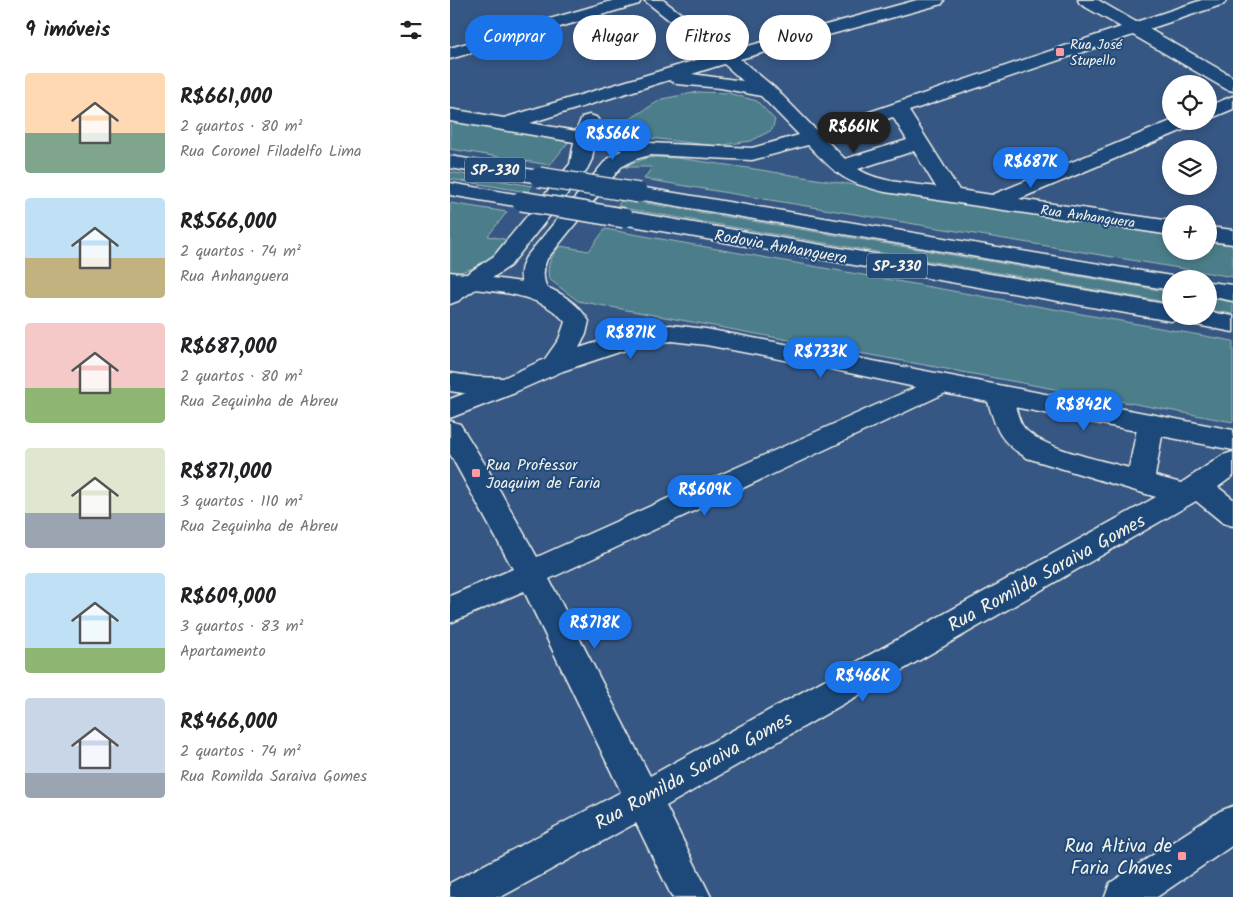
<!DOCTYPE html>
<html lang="pt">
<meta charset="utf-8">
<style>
body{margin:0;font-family:Kalam,sans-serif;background:#f2f2f2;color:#202124;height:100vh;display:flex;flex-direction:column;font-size:19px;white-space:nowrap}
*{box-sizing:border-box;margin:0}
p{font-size:16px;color:#757577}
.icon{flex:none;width:28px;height:28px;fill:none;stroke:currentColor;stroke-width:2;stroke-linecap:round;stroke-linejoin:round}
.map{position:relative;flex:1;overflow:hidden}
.drawer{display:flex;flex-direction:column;background:#fff;width:450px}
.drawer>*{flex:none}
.banner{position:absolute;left:15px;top:15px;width:475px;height:45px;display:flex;gap:10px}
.fabs{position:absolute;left:712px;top:75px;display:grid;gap:10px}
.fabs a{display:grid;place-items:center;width:55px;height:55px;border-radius:50%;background:#fff;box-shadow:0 2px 8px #0003;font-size:25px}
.price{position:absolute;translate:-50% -42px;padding:0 11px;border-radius:18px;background:#1a73e8;color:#fff;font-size:16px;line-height:32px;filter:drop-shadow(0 1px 2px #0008)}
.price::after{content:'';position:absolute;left:50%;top:30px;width:15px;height:11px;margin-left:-8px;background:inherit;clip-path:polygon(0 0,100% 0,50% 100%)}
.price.active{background:#222;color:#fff}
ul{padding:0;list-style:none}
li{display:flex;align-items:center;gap:15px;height:125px;padding:0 25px}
li span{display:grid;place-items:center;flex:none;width:140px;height:100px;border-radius:5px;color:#555}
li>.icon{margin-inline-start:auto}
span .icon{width:60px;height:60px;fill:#fffc;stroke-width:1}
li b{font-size:21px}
h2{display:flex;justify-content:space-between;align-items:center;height:60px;padding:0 25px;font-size:21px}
.tag{padding:0 18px;border-radius:22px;background:#fff;box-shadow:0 2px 8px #0003;font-size:18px;line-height:45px}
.tag.active{background:#1a73e8;color:#fff}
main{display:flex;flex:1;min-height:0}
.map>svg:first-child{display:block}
.green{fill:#4b7e8a;stroke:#a0b8b9}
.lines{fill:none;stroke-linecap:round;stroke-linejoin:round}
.minor-casing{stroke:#f4f1e8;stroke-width:3}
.major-casing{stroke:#f4f1e8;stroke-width:3}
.highway-casing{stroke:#f4f1e8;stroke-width:3}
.minor{fill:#1f4a7a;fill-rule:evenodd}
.major{fill:#1f4a7a;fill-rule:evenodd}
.highway{fill:#1f4a7a;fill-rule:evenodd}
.highway-bridge-casing{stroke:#f4f1e8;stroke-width:22;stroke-linecap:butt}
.highway-bridge{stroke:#1f4a7a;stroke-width:19}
.poi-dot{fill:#ff9aa2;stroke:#1f4a7a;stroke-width:2}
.labels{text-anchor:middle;stroke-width:4;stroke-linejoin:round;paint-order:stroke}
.far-poi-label{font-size:14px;fill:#f4f1e8;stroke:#1f4a7a;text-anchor:start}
.far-street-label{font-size:14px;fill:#f4f1e8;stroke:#1f4a7a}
.shield{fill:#1f4a7a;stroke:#b4bfc7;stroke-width:1}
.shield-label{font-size:15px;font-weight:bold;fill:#f4f1e8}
.street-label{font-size:16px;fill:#f4f1e8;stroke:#1f4a7a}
.poi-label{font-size:16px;fill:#f4f1e8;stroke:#1f4a7a;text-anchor:start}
.near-street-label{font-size:19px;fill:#f4f1e8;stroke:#1f4a7a}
.near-poi-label{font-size:19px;fill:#f4f1e8;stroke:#1f4a7a;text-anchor:end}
</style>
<main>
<section class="drawer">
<h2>9 imóveis<svg class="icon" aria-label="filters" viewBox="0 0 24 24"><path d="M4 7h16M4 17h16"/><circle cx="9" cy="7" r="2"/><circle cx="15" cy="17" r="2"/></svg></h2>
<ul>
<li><span style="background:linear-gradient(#ffd9b3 60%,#7fa58c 0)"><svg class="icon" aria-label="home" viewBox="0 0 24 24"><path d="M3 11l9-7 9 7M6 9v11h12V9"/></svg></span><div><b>R$661,000</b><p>2 quartos · 80 m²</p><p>Rua Coronel Filadelfo Lima</p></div></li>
<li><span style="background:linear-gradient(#bfe0f5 60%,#c2b280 0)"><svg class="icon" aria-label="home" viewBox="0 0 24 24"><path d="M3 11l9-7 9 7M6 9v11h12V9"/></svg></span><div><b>R$566,000</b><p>2 quartos · 74 m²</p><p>Rua Anhanguera</p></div></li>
<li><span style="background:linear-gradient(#f6c9c9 65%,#8fb573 0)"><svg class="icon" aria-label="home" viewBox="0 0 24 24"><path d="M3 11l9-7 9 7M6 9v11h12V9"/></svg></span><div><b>R$687,000</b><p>2 quartos · 80 m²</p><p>Rua Zequinha de Abreu</p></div></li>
<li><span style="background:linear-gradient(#dfe7d0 65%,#9aa5b1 0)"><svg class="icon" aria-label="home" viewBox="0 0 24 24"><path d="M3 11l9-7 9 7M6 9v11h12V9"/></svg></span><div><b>R$871,000</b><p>3 quartos · 110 m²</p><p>Rua Zequinha de Abreu</p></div></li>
<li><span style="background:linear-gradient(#bfe0f5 75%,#8fb573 0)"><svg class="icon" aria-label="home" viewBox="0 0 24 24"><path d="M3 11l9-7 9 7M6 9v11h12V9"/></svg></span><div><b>R$609,000</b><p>3 quartos · 83 m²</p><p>Apartamento</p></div></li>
<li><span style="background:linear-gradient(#c9d6e8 75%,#9aa5b1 0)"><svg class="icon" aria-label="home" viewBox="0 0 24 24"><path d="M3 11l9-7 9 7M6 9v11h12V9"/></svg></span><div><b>R$466,000</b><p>2 quartos · 74 m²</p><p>Rua Romilda Saraiva Gomes</p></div></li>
</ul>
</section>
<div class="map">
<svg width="783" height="897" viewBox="0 0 783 897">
<rect width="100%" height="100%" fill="#365784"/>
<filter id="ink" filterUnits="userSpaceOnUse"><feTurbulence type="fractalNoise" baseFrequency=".02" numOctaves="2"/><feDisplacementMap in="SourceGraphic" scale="10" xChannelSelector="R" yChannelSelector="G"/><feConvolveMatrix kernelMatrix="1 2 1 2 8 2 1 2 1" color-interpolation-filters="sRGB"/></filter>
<g filter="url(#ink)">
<g class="green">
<polygon points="248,92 278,93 307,101 325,120 322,130 301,141 266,146 184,136 180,119 212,99"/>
<polygon points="0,121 120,140 100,165 0,149"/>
<polygon points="207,157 227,158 298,168 721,236 721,251 759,251 759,242 783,245 783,277 194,179 202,167 175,167 196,158"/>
<polygon points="0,172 82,186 77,192 0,179"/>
<polygon points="172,199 721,292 721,303 167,207"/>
<path d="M0,203L57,212L38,236L64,241C48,260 24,270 0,274Z"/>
<path d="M155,229L783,341V422L128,301L99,279C96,265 101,257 110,246L139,251Z"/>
<polygon points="759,298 783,302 783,314 759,310"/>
</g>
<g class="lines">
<g class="minor-casing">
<g id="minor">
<polygon points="165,0 191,0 189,4 0,59 0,48"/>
<path d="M194,0H213L280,51L467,0H494L492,4L290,59L326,89L366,130L671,27L630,4L628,0H648L686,22L752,0H776L774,4L699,29L783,77V91L776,89L683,35L459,111L509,190L542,195L721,121H748L745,125L569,199L721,221V235L435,192C394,182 387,175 358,145L302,160L200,155L186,159L171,167L97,259C92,271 93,280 98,291L94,296L86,298L78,296C69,283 68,271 76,257L157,159L172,150L144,146L142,159L137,169L60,266L8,301L0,304V285L44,256L120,164L124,142L0,121V109L54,118L263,55ZM274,64L293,81L242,74ZM219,80L227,84L271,88L311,96L349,135L302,148L199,143L145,134L149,121L146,117L139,115L132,117L126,131L80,123ZM443,117L457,140L395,159L376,140ZM464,151L486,187C460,183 430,183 408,169Z"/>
<polygon points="783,96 783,109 759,119 759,106"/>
<polygon points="759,227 783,230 783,244 759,241"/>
<path d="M493,375L502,378L506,384L502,390L99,579L200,776L706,497L577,458C547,440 546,428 536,395L540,389L549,386L558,389C565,400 566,414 572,425C586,448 652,460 679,468L688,424L691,417L701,414L711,417L714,424L705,476L731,483L773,455L783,452V476L768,487L783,499V526L773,523L746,501L216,806L261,897H222L186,823L51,897H0V883L171,792L74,591L0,623V596L63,569L0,454V421L10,424L36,466L87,557Z"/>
<polygon points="56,378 65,381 69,387 65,393 0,418 0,399"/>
<polygon points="783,806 783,845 707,897 655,897 660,883 770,811"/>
</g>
</g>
<g class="major-casing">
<path id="major" d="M0,272L86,284C107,289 128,303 139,321L136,334L129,348L191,328L221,325L256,329L783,430V450L493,393L376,368L256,345L221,341L193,344L113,371L56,396L26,395L0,391V373L26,377L53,378L95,359L109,339L115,322C89,290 38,292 0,286Z"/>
</g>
<g class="highway-casing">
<g id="highway">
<polygon points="0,156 89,171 96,173 99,177 96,181 89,183 0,168"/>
<polygon points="0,183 71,195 79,196 82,201 79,206 71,207 0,195"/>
<polygon points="189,187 721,276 730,279 721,279 721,290 181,198 178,193 181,188"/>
<polygon points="174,211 721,305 721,316 759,316 759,312 783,316 783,332 731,322 729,319 721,321 166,223 163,218 166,213"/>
<polygon points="759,282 783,285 783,301 759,296"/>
</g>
</g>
<use href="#minor" class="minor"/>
<use href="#major" class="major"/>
<use href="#highway" class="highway"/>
<g class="highway-bridge-casing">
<g id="highway-bridge">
<polyline points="89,177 189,193"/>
<polyline points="71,201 174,218"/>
</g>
</g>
<use href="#highway-bridge" class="highway-bridge"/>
</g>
</g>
<g class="poi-dot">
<rect x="605" y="47" width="10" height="10" rx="2.5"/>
<rect x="21" y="468" width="10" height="10" rx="2.5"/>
<rect x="727" y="851" width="10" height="10" rx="2.5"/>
</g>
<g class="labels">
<g class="far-poi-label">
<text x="620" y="49">Rua José<tspan x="620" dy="16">Stupello</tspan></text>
</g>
<g class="far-street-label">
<text transform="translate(638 216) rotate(8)" y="5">Rua Anhanguera</text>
</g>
<g class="shield">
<rect x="15" y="157.5" width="60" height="25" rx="4"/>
<rect x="417" y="253.5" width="60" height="25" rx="4"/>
</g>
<g class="shield-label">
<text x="45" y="175">SP-330</text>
<text x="447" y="271">SP-330</text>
</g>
<g class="street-label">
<text transform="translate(331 246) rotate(10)" y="6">Rodovia Anhanguera</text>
</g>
<g class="poi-label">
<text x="36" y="470">Rua Professor<tspan x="36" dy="18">Joaquim de Faria</tspan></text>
</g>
<g class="near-street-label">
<text transform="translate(596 572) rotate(-29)" y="7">Rua Romilda Saraiva Gomes</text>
<text transform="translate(243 770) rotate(-29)" y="7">Rua Romilda Saraiva Gomes</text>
</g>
<g class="near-poi-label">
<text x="722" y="852">Rua Altiva de<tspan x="722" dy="22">Faria Chaves</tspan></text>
</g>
</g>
</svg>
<div class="fabs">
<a><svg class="icon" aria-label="locate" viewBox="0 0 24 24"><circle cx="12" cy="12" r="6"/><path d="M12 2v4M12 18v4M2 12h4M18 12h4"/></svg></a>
<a><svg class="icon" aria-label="layers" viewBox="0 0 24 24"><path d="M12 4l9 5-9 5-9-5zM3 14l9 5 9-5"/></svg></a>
<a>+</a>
<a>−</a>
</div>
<b class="price active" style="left:404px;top:154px">R$661K</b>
<b class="price" style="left:163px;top:161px">R$566K</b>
<b class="price" style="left:581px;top:189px">R$687K</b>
<b class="price" style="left:181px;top:360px">R$871K</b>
<b class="price" style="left:371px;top:379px">R$733K</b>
<b class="price" style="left:634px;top:432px">R$842K</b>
<b class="price" style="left:255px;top:517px">R$609K</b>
<b class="price" style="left:145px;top:650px">R$718K</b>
<b class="price" style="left:413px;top:703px">R$466K</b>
<div class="banner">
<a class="tag active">Comprar</a>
<a class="tag">Alugar</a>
<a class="tag">Filtros</a>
<a class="tag">Novo</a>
</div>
</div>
</main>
